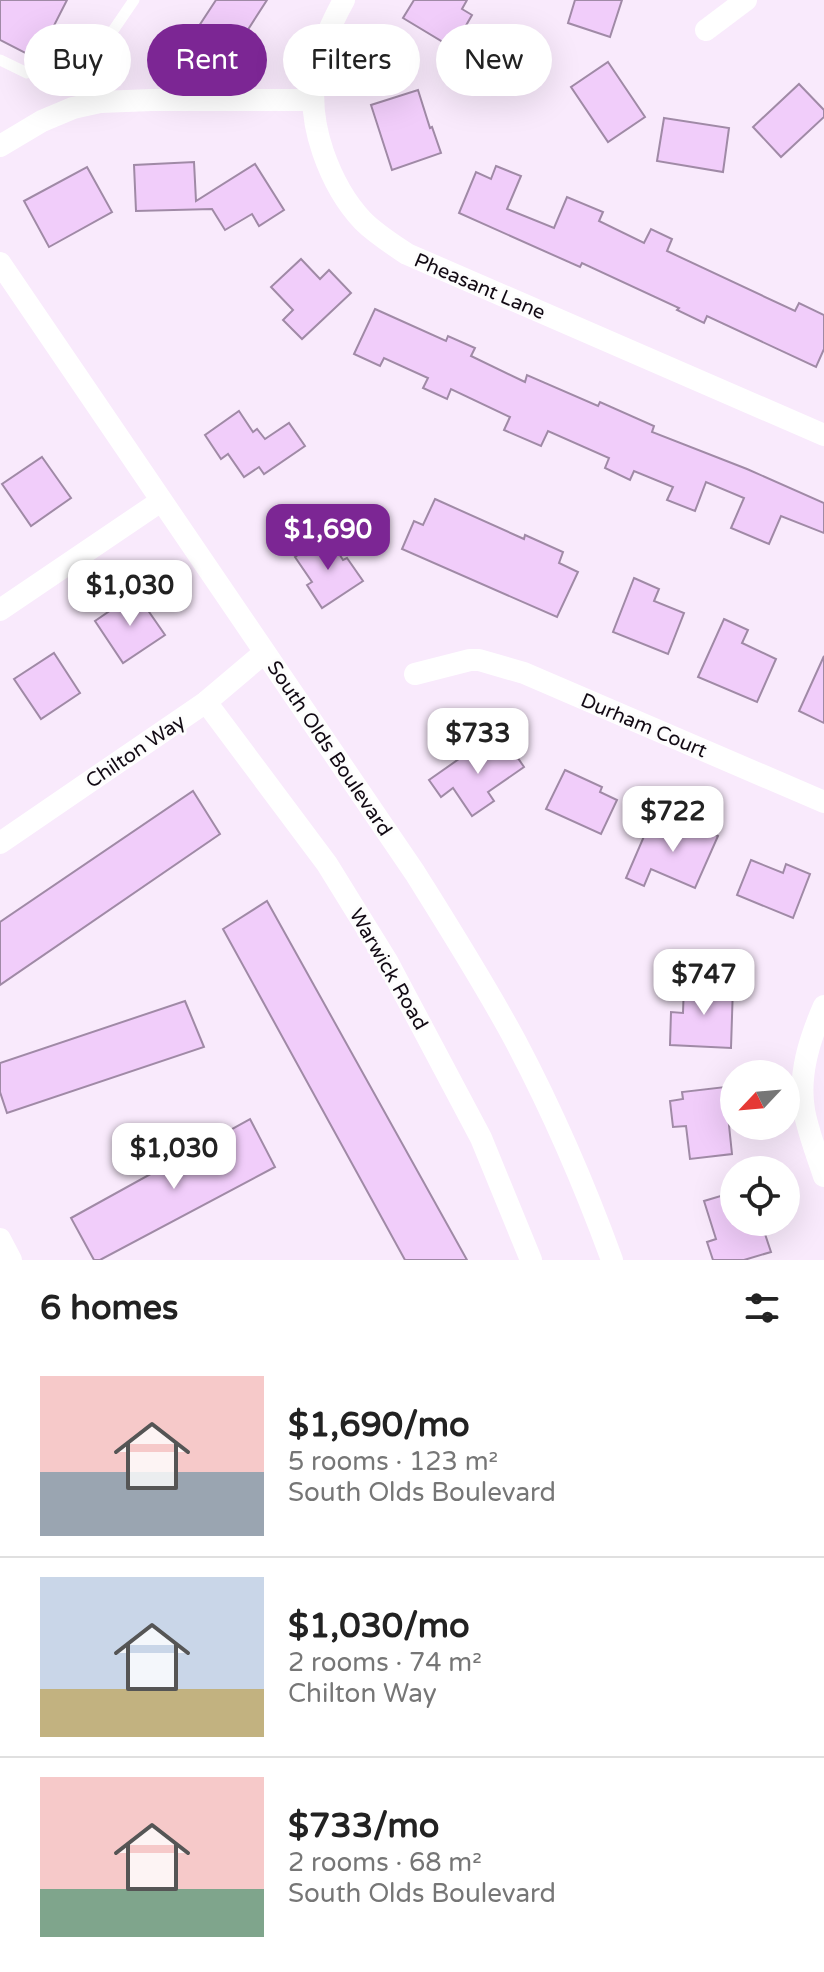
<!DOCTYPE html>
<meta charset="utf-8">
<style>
body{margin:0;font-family:"Varela Round",sans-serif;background:#f2f2f2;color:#222;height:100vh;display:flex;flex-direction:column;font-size:30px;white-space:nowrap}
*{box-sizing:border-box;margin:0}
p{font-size:26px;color:#767676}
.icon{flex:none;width:44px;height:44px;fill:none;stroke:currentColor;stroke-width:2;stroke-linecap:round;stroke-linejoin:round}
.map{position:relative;height:1260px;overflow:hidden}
.drawer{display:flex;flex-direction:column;background:#fff;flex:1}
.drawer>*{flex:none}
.guide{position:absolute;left:24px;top:24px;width:776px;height:72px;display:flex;gap:16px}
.needle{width:52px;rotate:244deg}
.buttons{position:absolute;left:720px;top:1060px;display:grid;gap:16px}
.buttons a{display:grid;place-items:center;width:80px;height:80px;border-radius:50%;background:#fff;box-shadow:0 8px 32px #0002;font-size:40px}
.price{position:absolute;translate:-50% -68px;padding:0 18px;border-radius:16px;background:#fff;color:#222;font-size:26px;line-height:52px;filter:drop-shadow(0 2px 4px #0008)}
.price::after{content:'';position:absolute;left:50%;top:48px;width:24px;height:18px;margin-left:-12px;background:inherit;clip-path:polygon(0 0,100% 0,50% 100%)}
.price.current{background:#7c2694;color:#fff}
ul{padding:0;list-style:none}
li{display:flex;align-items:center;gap:24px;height:200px;padding:0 40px}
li+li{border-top:2px solid #e0e0e0}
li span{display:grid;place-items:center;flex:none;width:224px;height:160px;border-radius:0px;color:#555}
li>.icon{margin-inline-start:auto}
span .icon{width:96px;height:96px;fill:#fffc;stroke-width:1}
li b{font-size:34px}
h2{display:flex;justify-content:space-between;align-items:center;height:96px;padding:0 40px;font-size:34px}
.chip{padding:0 28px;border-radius:36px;background:#fff;box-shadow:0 8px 32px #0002;font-size:28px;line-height:72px}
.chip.current{background:#7c2694;color:#fff}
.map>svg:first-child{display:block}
.building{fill:#f1cdfa;stroke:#a08aa6;stroke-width:2}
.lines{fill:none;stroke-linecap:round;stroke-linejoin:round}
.lane{stroke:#fff;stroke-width:11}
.street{stroke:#fff;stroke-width:22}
.labels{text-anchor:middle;stroke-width:6;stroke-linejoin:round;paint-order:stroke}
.street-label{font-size:20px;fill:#120a14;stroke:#fdfdfd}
</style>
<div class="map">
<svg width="824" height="1260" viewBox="0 0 824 1260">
<rect width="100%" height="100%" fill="#f9eafc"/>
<g class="building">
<polygon points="0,0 67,0 37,59 0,40"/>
<polygon points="216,0 267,0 231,56 195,32"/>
<polygon points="414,0 467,0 462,9 472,15 453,48 403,18"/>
<polygon points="575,0 622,0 610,37 568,23"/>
<polygon points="608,62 645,117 608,142 571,87"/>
<polygon points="799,84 824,110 824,117 781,157 753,127"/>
<polygon points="418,90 430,128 432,127 441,153 392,170 371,105"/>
<polygon points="664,118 729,128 723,172 657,161"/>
<polygon points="194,162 196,201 255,164 284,210 259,226 252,214 225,230 212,209 136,211 134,165"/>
<polygon points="496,166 521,176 507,209 554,228 567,197 603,212 599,221 644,243 651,229 672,239 667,251 795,311 799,303 824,315 824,349 816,367 707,316 704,323 677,310 679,308 582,263 580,267 459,213 476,172 491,179"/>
<polygon points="87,167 112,212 49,247 24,201"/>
<polygon points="301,259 320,279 329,270 351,293 302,339 283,320 293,310 271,287"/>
<polygon points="375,309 446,341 448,336 475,348 471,356 525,382 527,375 598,406 600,402 654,426 652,432 747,469 824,503 824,533 781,516 769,544 731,528 744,498 706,482 695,511 667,500 673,487 634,471 630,480 605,468 609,458 548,431 541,446 504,430 510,417 451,389 447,399 423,388 428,378 384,358 380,366 354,354"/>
<polygon points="239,411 253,432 257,429 265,439 289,423 305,446 264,474 259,467 244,477 228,454 221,459 205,435"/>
<polygon points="42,457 71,498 31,526 2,484"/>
<polygon points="435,499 524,539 525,535 563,552 559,563 578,572 557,617 402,549 414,521 423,525"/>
<polygon points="327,535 343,560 347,558 363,581 322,608 307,585 312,582 295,557"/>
<polygon points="634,578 659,589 654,601 684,613 668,654 613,632"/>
<polygon points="136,593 165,635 123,663 95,621"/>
<polygon points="724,619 748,630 742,643 776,659 757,702 698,677"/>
<polygon points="54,653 80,693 41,719 14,679"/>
<polygon points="824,656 824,723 799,711"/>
<polygon points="505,739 524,767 488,792 494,801 472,816 453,788 441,797 429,780 466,754 469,758 481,749 484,754"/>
<polygon points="565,770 602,787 600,792 617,800 601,834 546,809"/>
<polygon points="193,791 220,834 0,985 0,922"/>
<polygon points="651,820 676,831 677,826 690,832 693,825 718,836 695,888 651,869 644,886 626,878"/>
<polygon points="751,860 783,873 786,864 810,874 793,918 737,895"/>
<polygon points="267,901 467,1260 405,1260 223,929"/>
<polygon points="684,984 733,986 731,1048 670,1045 671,1012 683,1013"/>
<polygon points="185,1001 204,1047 7,1113 0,1092 0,1063"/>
<polygon points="725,1087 732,1154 690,1159 686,1126 673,1127 670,1101 683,1099 682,1092"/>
<polygon points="250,1119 275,1167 100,1260 94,1260 71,1218"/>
<polygon points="734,1192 734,1222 761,1222 771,1252 744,1260 713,1260 707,1242 716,1239 704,1201"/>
</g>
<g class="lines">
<polyline class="lane" points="0,60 27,73 108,38 134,0"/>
<g class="street">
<path d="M344,0C315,53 303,93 323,152C332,178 344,201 363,221C376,234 392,244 407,254L824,435"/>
<polyline points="706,30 746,0"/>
<polyline points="0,146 42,121 73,108 100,102 152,100 312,100"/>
<path d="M0,263L415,873C450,929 485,984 516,1042C553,1112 585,1186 612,1260"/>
<polyline points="0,610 161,501"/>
<polyline points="415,674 470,660 479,660 524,673 824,802"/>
<polyline points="206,702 327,864 387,961 481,1138 531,1260"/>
<polyline points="0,843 206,702 264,653"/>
<path d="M824,1006C810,1038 798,1074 804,1110C808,1132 817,1155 824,1176"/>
<polyline points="0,1239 11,1260"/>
</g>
</g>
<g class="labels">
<g class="street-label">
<text transform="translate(480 286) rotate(23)" y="7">Pheasant Lane</text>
<text transform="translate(644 725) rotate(23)" y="7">Durham Court</text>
<text transform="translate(330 748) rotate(56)" y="7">South Olds Boulevard</text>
<text transform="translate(135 751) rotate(-34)" y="7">Chilton Way</text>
<text transform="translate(389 969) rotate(60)" y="7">Warwick Road</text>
</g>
</g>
</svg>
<div class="buttons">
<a><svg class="needle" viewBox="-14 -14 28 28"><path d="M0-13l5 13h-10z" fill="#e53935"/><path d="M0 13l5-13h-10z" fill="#767676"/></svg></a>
<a><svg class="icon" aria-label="locate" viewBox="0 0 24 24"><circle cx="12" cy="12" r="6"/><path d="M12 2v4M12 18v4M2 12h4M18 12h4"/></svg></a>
</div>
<b class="price current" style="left:328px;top:572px">$1,690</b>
<b class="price" style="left:130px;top:628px">$1,030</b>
<b class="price" style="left:478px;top:776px">$733</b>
<b class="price" style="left:673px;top:854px">$722</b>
<b class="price" style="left:704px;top:1017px">$747</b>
<b class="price" style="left:174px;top:1191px">$1,030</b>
<div class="guide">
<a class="chip">Buy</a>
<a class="chip current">Rent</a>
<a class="chip">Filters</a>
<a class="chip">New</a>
</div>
</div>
<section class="drawer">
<h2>6 homes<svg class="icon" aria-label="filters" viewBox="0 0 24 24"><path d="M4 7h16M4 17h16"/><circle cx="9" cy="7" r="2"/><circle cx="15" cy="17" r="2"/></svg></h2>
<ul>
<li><span style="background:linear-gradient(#f6c9c9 60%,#9aa5b1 0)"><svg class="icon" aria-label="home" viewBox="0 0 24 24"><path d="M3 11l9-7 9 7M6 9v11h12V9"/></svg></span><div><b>$1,690/mo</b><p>5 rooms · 123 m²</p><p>South Olds Boulevard</p></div></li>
<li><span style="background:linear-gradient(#c9d6e8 70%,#c2b280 0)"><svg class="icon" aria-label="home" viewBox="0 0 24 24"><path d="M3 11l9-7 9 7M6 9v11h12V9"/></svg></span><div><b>$1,030/mo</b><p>2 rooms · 74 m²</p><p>Chilton Way</p></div></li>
<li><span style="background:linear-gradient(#f6c9c9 70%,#7fa58c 0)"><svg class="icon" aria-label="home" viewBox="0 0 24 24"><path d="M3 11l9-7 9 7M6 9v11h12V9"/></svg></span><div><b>$733/mo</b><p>2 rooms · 68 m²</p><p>South Olds Boulevard</p></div></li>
</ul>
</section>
